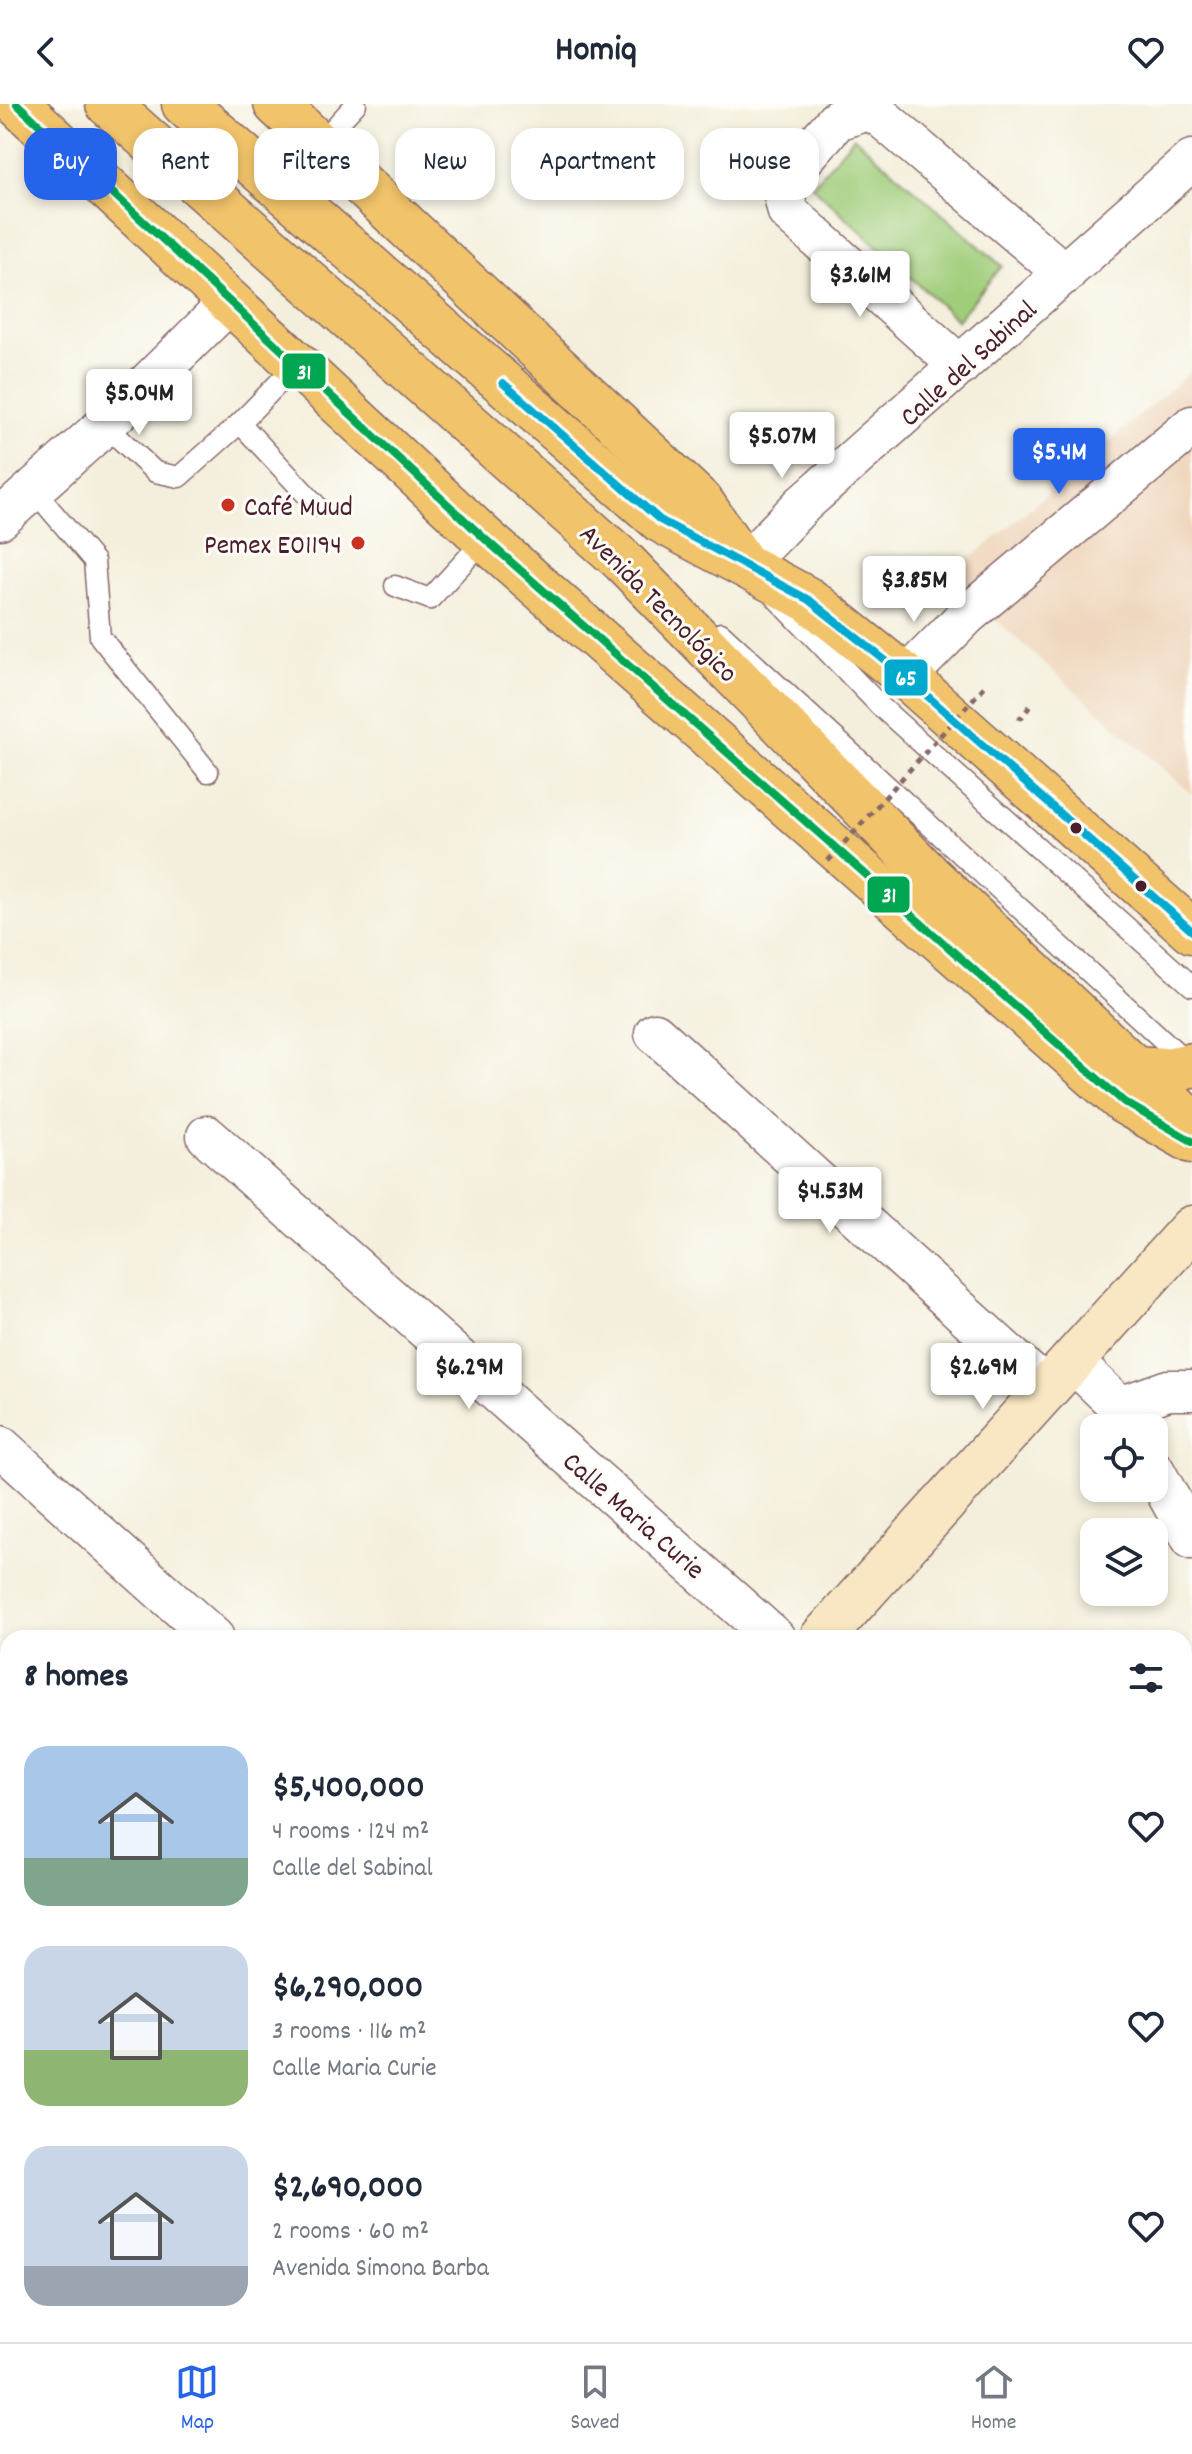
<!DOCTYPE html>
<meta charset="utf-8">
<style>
body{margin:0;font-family:Dekko,sans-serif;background:#f6f6f7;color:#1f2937;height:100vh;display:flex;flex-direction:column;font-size:30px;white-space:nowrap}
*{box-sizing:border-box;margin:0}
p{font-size:26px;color:#747a83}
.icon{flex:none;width:44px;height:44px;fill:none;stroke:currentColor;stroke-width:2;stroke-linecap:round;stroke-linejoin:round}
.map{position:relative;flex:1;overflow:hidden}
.drawer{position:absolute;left:0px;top:1526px;width:1192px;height:712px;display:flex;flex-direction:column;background:#fff;border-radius:24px 24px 0 0;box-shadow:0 4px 12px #0003}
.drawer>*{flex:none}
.guide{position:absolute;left:24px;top:24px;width:1144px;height:72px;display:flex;gap:16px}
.buttons{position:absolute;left:1080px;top:1310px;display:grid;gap:16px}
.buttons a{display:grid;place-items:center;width:88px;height:88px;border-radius:16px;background:#fff;box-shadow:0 4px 12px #0003;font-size:40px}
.price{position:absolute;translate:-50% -68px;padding:0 18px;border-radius:8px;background:#fff;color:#222;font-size:26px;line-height:52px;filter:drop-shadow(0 2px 4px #0008)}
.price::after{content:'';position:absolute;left:50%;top:48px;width:24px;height:18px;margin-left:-12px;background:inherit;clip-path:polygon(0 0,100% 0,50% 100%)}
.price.current{background:#2563eb;color:#fff}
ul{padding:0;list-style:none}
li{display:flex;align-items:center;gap:24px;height:200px;padding:0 24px}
li span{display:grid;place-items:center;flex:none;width:224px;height:160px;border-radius:24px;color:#555}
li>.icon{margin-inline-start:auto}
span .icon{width:96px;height:96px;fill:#fffc;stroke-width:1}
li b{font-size:34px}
h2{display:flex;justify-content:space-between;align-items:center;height:96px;padding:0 24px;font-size:34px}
.pill{padding:0 28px;border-radius:24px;background:#fff;box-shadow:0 4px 12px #0003;font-size:28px;line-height:72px}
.pill.current{background:#2563eb;color:#fff}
header{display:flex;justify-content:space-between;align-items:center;height:104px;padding:0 24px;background:#fff;font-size:36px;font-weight:700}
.menu{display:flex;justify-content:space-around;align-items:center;height:112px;border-top:2px solid #e0e1e3;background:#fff;font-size:22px;color:#747a83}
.menu a{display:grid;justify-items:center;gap:4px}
.menu .current{color:#2563eb}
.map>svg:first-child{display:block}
.built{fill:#efd6bc}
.green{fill:#a0cd7a;stroke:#757652;stroke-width:2}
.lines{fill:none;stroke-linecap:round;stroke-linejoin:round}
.service-casing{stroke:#866869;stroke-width:23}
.minor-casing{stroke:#866869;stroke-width:43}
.secondary-casing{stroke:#866869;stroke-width:47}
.primary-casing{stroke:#866869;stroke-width:47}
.path{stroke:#866869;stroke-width:5;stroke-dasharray:6 6;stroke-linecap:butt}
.service{stroke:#fff;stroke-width:20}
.minor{stroke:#fff;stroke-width:40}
.secondary{stroke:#f9e7c3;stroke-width:44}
.primary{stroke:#f1c36a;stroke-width:44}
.path-bridge{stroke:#866869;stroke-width:5;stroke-dasharray:6 6;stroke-linecap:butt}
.bus-1-casing{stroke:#fdfcf7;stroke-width:14}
.bus-2-casing{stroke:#fdfcf7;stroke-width:14}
.bus-1{stroke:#00a651;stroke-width:8}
.bus-2{stroke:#00a9ce;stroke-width:8}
.poi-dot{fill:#c8321e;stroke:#fdfcf7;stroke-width:3}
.bus-dot{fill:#4a1f2b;stroke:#fdfcf7;stroke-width:3}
.labels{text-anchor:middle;stroke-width:6;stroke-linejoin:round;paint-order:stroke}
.street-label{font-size:28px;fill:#4a1f2b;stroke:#fdfcf7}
.poi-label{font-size:28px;fill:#4a1f2b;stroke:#fdfcf7;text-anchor:start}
.line-badge{stroke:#fdfcf7;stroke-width:3}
.badge-label{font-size:22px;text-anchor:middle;font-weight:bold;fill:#fff}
</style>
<header><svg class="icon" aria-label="back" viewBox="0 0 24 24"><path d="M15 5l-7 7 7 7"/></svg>Homiq<svg class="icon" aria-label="heart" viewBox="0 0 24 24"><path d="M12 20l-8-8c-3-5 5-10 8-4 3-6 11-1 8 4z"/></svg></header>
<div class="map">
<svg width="1192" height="2238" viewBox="0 0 1192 2238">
<rect width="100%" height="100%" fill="#fdfcf7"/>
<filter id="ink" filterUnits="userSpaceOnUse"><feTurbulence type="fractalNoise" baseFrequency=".0125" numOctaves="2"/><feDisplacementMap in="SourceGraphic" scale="16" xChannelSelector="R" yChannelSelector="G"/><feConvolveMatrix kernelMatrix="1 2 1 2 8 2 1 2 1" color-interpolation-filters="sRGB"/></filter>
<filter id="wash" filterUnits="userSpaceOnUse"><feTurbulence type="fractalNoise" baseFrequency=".006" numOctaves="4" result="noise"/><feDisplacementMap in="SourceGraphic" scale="32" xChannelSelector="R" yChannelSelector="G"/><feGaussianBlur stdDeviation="1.8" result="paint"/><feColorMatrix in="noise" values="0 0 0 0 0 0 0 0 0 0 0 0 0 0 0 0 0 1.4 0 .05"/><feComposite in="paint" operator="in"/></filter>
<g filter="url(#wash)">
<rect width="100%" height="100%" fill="#f4efdc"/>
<polygon class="built" points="1192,267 1192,690 948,474"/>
<g class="green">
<polygon points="854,33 1002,162 957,216 812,82"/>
<polygon points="582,2230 916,2230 924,2238 589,2238"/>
</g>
</g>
<g filter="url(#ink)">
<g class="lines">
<g class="service-casing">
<g id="service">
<polyline points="320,39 356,0"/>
<polyline points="240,319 316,401"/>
<polyline points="105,321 155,368 179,373 240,319 297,260"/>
<polyline points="32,384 94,457 100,533 208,668"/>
<polyline points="395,482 430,495 485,435"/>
<polyline points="777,495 881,603 1192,882"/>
<polyline points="721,529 1189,960"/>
<polyline points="0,1927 8,1916"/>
<polyline points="0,1985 8,1994"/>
</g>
</g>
<g class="minor-casing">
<g id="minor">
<polyline points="960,262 788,108 783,87 788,72 837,16 868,6 881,13 1065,170"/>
<polyline points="0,415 105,321 229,199"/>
<polyline points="744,461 803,400 1192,56"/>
<polyline points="906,573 967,511 1192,322"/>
<polyline points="655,929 1048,1286"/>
<polyline points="207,1032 775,1534"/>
<polyline points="1073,1258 1120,1303 1131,1324"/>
<polyline points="1120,1303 1168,1286 1192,1286"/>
<polyline points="0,1342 214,1534"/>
<polyline points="1154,1366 1192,1435"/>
<polyline points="1184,1902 1192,1909"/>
<polyline points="322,2230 328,2238"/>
<polyline points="986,2230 995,2238"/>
</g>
</g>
<g class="secondary-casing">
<g id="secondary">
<polyline points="822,1534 1192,1124"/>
<polyline points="185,2238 193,2230"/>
</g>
</g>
<g class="primary-casing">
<g id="primary">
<polyline points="17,0 485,435 1124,998 1192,1037"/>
<polyline points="108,0 623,457 931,773 1190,1016"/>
<polyline points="184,0 660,416 809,496 906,573 1192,827"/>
<polyline points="276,0 702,399 740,455"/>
<polyline points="1135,964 1166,966 1192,961"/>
</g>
</g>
<polyline class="path" points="1018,613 1021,614 1030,602"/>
<use href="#service" class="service"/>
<use href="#minor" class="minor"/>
<use href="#secondary" class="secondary"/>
<use href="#primary" class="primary"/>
<polyline class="path-bridge" points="828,757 984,583"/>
<g class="bus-1-casing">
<polyline id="bus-1" points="17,0 485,435 1124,998 1192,1037"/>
</g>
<g class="bus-2-casing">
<polyline id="bus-2" points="503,279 660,416 809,496 906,573 1192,827"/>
</g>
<use href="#bus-1" class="bus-1"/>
<use href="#bus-2" class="bus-2"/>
</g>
</g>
<g class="poi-dot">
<circle cx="228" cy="401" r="8"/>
<circle cx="358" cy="439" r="8"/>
</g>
<g class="bus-dot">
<circle cx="1076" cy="724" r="7"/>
<circle cx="1141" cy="782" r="7"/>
</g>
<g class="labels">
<g class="street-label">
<text transform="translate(967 258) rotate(-42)" y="10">Calle del Sabinal</text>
<text transform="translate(660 498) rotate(45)" y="10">Avenida Tecnológico</text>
<text transform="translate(635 1410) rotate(41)" y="10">Calle Maria Curie</text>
</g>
<g class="poi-label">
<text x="244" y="411">Café Muud</text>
<text x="342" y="449" text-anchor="end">Pemex E01194</text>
</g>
</g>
<g class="line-badge">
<rect x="281" y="248" width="46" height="38" rx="8" fill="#00a651"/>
<rect x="883" y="554" width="46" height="39" rx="8" fill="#00a9ce"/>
<rect x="866" y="771" width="45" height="39" rx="8" fill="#00a651"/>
</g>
<g class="badge-label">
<text x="304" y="275">31</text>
<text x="906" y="581">65</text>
<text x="889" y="798">31</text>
</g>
</svg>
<div class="buttons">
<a><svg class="icon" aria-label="locate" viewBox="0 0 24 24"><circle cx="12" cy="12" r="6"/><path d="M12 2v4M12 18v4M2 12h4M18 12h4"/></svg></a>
<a><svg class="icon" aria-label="layers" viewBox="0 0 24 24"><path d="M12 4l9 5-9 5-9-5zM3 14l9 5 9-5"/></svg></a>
</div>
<b class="price" style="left:860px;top:215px">$3.61M</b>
<b class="price" style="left:139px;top:333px">$5.04M</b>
<b class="price" style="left:782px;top:376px">$5.07M</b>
<b class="price current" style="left:1059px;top:392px">$5.4M</b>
<b class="price" style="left:914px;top:520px">$3.85M</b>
<b class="price" style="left:830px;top:1131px">$4.53M</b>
<b class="price" style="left:469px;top:1307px">$6.29M</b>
<b class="price" style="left:983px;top:1307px">$2.69M</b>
<div class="guide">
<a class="pill current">Buy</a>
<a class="pill">Rent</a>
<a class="pill">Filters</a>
<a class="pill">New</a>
<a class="pill">Apartment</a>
<a class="pill">House</a>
</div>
<section class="drawer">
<h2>8 homes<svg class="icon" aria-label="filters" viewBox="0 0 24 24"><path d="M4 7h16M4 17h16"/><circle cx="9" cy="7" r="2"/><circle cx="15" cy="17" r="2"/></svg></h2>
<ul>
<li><span style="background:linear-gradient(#a9c7e8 70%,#7fa58c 0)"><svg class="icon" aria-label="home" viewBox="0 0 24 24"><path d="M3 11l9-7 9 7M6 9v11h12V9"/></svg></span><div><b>$5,400,000</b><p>4 rooms · 124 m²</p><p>Calle del Sabinal</p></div><svg class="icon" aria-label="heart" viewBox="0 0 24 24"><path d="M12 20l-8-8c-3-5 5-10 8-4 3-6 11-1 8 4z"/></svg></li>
<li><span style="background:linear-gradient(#c9d6e8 65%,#8fb573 0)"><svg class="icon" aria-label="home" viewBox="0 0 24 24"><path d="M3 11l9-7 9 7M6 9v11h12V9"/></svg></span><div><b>$6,290,000</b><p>3 rooms · 116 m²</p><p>Calle Maria Curie</p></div><svg class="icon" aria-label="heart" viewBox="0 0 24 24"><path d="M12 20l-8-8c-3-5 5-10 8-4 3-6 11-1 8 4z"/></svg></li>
<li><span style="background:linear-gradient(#c9d6e8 75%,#9aa5b1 0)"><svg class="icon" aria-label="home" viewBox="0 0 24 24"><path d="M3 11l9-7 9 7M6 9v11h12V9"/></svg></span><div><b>$2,690,000</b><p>2 rooms · 60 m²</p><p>Avenida Simona Barba</p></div><svg class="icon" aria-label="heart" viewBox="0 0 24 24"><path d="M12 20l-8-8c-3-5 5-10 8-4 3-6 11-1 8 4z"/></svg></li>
</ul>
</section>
</div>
<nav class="menu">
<a class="current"><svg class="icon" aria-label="map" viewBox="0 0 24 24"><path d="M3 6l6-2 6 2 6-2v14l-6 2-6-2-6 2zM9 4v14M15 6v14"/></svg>Map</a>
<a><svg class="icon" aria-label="saved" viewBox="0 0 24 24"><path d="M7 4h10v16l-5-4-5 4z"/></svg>Saved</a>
<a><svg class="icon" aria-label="home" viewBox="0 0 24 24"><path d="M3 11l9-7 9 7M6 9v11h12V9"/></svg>Home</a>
</nav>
